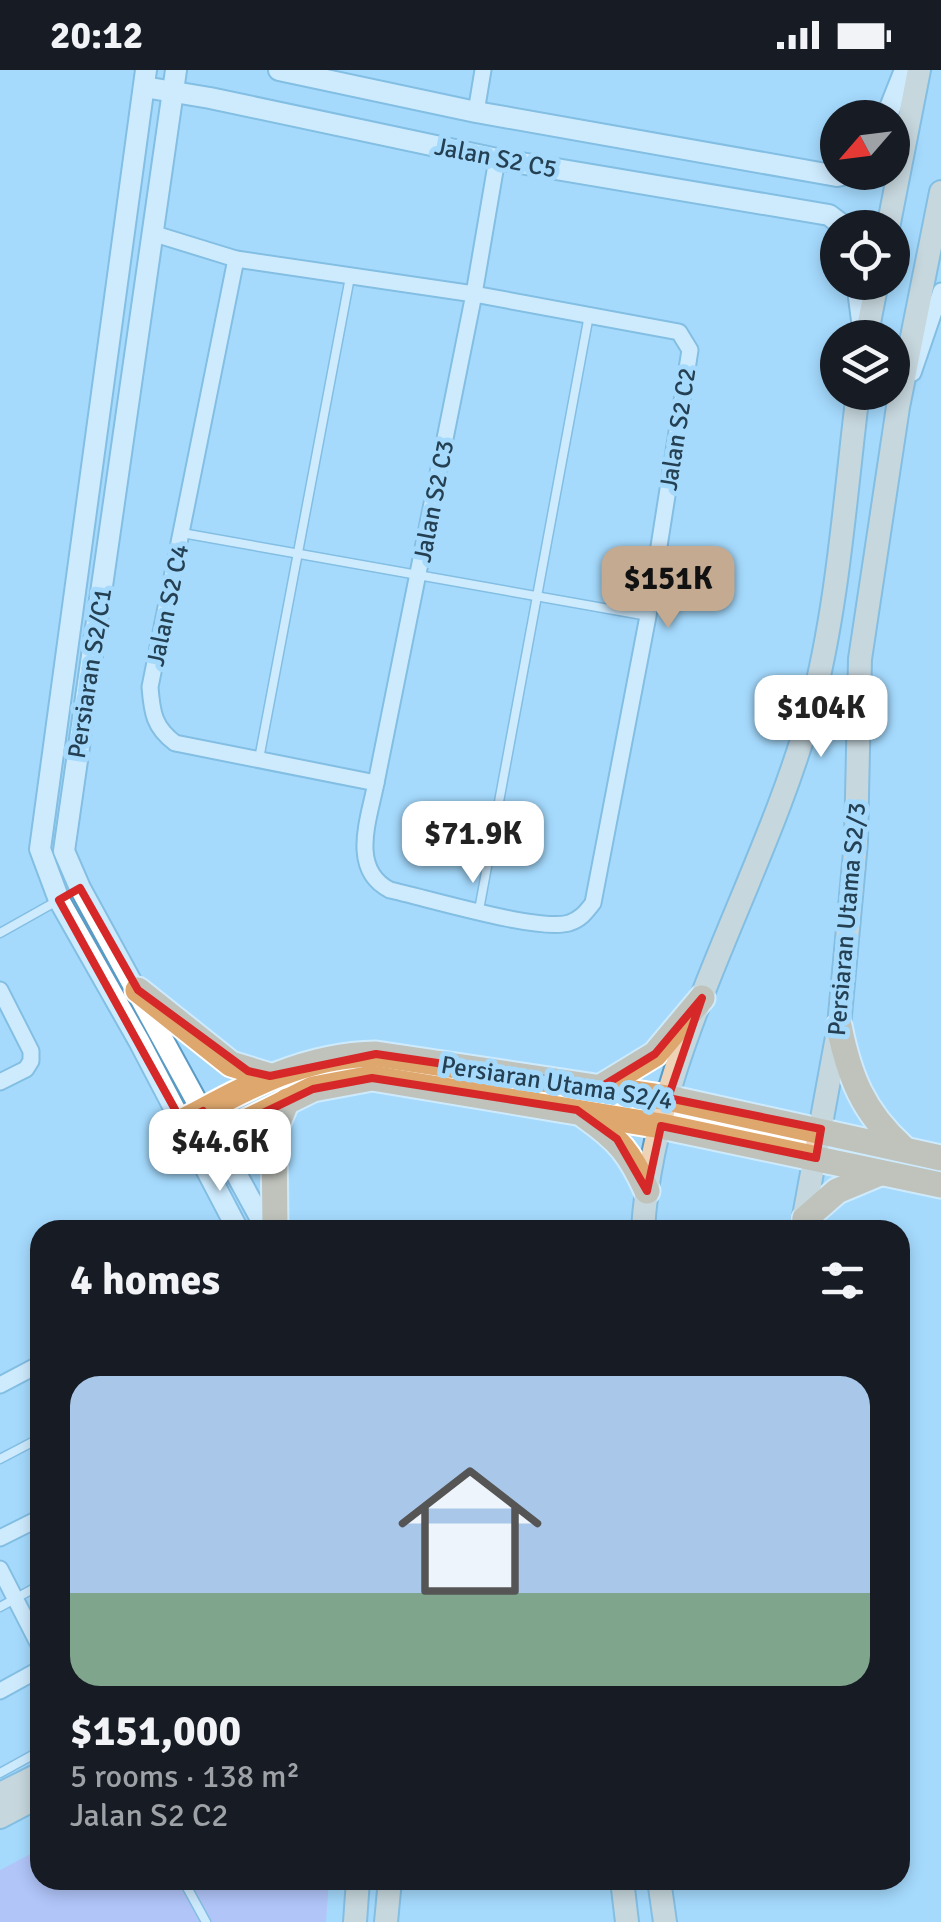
<!DOCTYPE html>
<meta charset="utf-8">
<style>
body{margin:0;font-family:Signika,sans-serif;background:#20242c;color:#f1f3f6;height:100vh;display:flex;flex-direction:column;font-size:38px;white-space:nowrap}
*{box-sizing:border-box;margin:0}
p{font-size:32px;color:#9ea1a6}
.icon{flex:none;width:55px;height:55px;fill:none;stroke:currentColor;stroke-width:2;stroke-linecap:round;stroke-linejoin:round}
.map{position:relative;flex:1;overflow:hidden}
.drawer{position:absolute;left:30px;top:1150px;width:880px;height:670px;display:flex;flex-direction:column;background:#171b24;border-radius:30px;box-shadow:0 5px 15px #0003}
.drawer>*{flex:none}
.needle{width:65px;rotate:242deg}
.tools{position:absolute;left:820px;top:30px;display:grid;gap:20px}
.tools a{display:grid;place-items:center;width:90px;height:90px;border-radius:50%;background:#171b24;box-shadow:0 5px 15px #0003;font-size:50px}
.price{position:absolute;translate:-50% -85px;padding:0 22px;border-radius:20px;background:#fff;color:#222;font-size:32px;line-height:65px;filter:drop-shadow(0 2px 5px #0008)}
.price::after{content:'';position:absolute;left:50%;top:60px;width:30px;height:22px;margin-left:-15px;background:inherit;clip-path:polygon(0 0,100% 0,50% 100%)}
.price.selected{background:#c5aa92;color:#111}
ul{padding:0;list-style:none}
li{display:grid;align-content:center;gap:20px;height:530px;padding:0 40px}
li span{display:grid;place-items:center;height:310px;border-radius:30px;color:#555}
li>.icon{margin-inline-start:auto}
span .icon{width:180px;height:180px;fill:#fffc;stroke-width:1}
li b{font-size:42px}
h2{display:flex;justify-content:space-between;align-items:center;height:120px;padding:0 40px;font-size:42px}
.status{display:flex;justify-content:space-between;align-items:center;height:70px;padding:0 50px;background:#171b24;direction:ltr}
.status svg{height:28px;fill:currentColor}
.map>svg:first-child{display:block}
.green{fill:#bfaaf3}
.lines{fill:none;stroke-linecap:round;stroke-linejoin:round}
.service-casing{stroke:#599bc4;stroke-width:11}
.minor-casing{stroke:#599bc4;stroke-width:19}
.tertiary-casing{stroke:#599bc4;stroke-width:24}
.secondary-casing{stroke:#599bc4;stroke-width:26}
.primary-casing{stroke:#fff;stroke-width:29}
.service{stroke:#fff;stroke-width:8}
.minor{stroke:#fff;stroke-width:15}
.tertiary{stroke:#fff;stroke-width:20}
.secondary{stroke:#eed3b6;stroke-width:22}
.primary{stroke:#dda76e;stroke-width:25}
.marked{fill:none;stroke:#d62828;stroke-width:8;stroke-linejoin:round}
.labels{text-anchor:middle;stroke-width:10;stroke-linejoin:round;paint-order:stroke}
.street-label{font-size:25px;fill:#244052;stroke:#a5dafd}
</style>
<div class="status"><b>20:12</b><svg viewBox="0 0 49 12"><path d="M0 12V9h3v3zM5 12V6h3v6zM10 12V3h3v9zM15 12V0h3v12zM26 1h20v11H26zM47 4h2v5h-2z"/></svg></div>
<div class="map">
<svg width="941" height="1852" viewBox="0 0 941 1852">
<rect width="100%" height="100%" fill="#a5dafd"/>
<polygon class="green" points="40,1779 40,1810 329,1810 326,1852 0,1852 0,1800"/>
<g class="lines">
<g class="service-casing">
<g id="service">
<polyline points="182,463 648,546"/>
<polyline points="259,689 350,207"/>
<polyline points="479,840 589,245"/>
<polyline points="0,863 57,831"/>
<polyline points="0,1389 40,1368"/>
<polyline points="0,1537 40,1515"/>
<polyline points="0,1703 40,1681"/>
<polyline points="183,1810 206,1852"/>
</g>
</g>
<g class="minor-casing">
<g id="minor">
<polyline points="476,42 483,0"/>
<path d="M155,164L236,189L474,224L679,262L690,280L648,546L593,833C586,842 581,849 569,853C538,862 427,828 390,820C349,799 369,749 376,713L474,224L497,89"/>
<path d="M236,189L150,617C152,643 154,657 175,673L376,713"/>
<polyline points="913,303 941,221"/>
<polyline points="0,920 31,981 31,991 26,999 0,1012"/>
<polyline points="0,1315 40,1294"/>
<polyline points="0,1468 40,1448"/>
<polyline points="0,1499 40,1577"/>
<polyline points="0,1621 40,1599"/>
</g>
</g>
<g class="tertiary-casing">
<g id="tertiary">
<polyline points="146,0 40,779 59,830 139,971 238,1160"/>
<polyline points="176,0 64,781 80,818 267,1160"/>
<polyline points="279,0 476,42 837,106 859,102"/>
<polyline points="144,17 210,28 497,89 829,145 846,158"/>
<polyline points="886,48 905,0"/>
<polyline points="857,212 864,266"/>
</g>
</g>
<g class="secondary-casing">
<g id="secondary">
<polyline points="888,158 919,0"/>
<polyline points="866,268 877,212"/>
<polyline points="802,1157 839,956 856,772 860,589 898,337 941,122"/>
<path d="M643,1160C653,983 765,809 811,639C838,537 845,427 858,322"/>
<polyline points="0,1724 40,1704"/>
<polyline points="0,1747 40,1726"/>
<polyline points="622,1810 627,1852"/>
<polyline points="659,1810 665,1852"/>
<polyline points="355,1852 358,1810"/>
<polyline points="386,1852 390,1810"/>
</g>
</g>
<g class="primary-casing">
<g id="primary">
<polyline points="138,920 231,994 270,1006"/>
<path d="M839,956C849,1006 863,1042 902,1077"/>
<polyline points="601,1017 655,984 702,928"/>
<path d="M585,1046C619,1070 630,1083 647,1121"/>
<path d="M182,1052C245,1018 303,985 376,984L668,1028L941,1088"/>
<polyline points="195,1077 313,1019 372,1008 661,1056 941,1115"/>
<polyline points="805,1149 837,1121 880,1103"/>
<polyline points="275,1160 274,1062 287,1031"/>
</g>
</g>
<use href="#service" class="service"/>
<use href="#minor" class="minor"/>
<use href="#tertiary" class="tertiary"/>
<use href="#secondary" class="secondary"/>
<use href="#primary" class="primary"/>
</g>
<path d="M0 0H941V1852H0ZM80,818L138,920L248,1001L270,1006L376,984L601,1017L655,984L702,928L668,1028L821,1059L816,1088L661,1056L647,1121L617,1069L577,1040L372,1008L313,1019L217,1065L203,1041L182,1052L59,830Z" fill="#a5dafd" fill-opacity=".55" fill-rule="evenodd"/>
<path class="marked" d="M80,818L138,920L248,1001L270,1006L376,984L601,1017L655,984L702,928L668,1028L821,1059L816,1088L661,1056L647,1121L617,1069L577,1040L372,1008L313,1019L217,1065L203,1041L182,1052L59,830Z"/>
<g class="labels">
<g class="street-label">
<text transform="translate(496 87) rotate(11)" y="9">Jalan S2 C5</text>
<text transform="translate(677 359) rotate(-81)" y="9">Jalan S2 C2</text>
<text transform="translate(433 431) rotate(-79)" y="9">Jalan S2 C3</text>
<text transform="translate(167 535) rotate(-78)" y="9">Jalan S2 C4</text>
<text transform="translate(89 603) rotate(-81)" y="9">Persiaran S2/C1</text>
<text transform="translate(846 849) rotate(-85)" y="9">Persiaran Utama S2/3</text>
<text transform="translate(557 1012) rotate(9)" y="9">Persiaran Utama S2/4</text>
</g>
</g>
</svg>
<div class="tools">
<a><svg class="needle" viewBox="-14 -14 28 28"><path d="M0-13l5 13h-10z" fill="#e53935"/><path d="M0 13l5-13h-10z" fill="#9ea1a6"/></svg></a>
<a><svg class="icon" aria-label="locate" viewBox="0 0 24 24"><circle cx="12" cy="12" r="6"/><path d="M12 2v4M12 18v4M2 12h4M18 12h4"/></svg></a>
<a><svg class="icon" aria-label="layers" viewBox="0 0 24 24"><path d="M12 4l9 5-9 5-9-5zM3 14l9 5 9-5"/></svg></a>
</div>
<b class="price selected" style="left:668px;top:561px">$151K</b>
<b class="price" style="left:821px;top:690px">$104K</b>
<b class="price" style="left:473px;top:816px">$71.9K</b>
<b class="price" style="left:220px;top:1124px">$44.6K</b>
<section class="drawer">
<h2>4 homes<svg class="icon" aria-label="filters" viewBox="0 0 24 24"><path d="M4 7h16M4 17h16"/><circle cx="9" cy="7" r="2"/><circle cx="15" cy="17" r="2"/></svg></h2>
<ul>
<li><span style="background:linear-gradient(#a9c7e8 70%,#7fa58c 0)"><svg class="icon" aria-label="home" viewBox="0 0 24 24"><path d="M3 11l9-7 9 7M6 9v11h12V9"/></svg></span><div><b>$151,000</b><p>5 rooms · 138 m²</p><p>Jalan S2 C2</p></div></li>
</ul>
</section>
</div>
